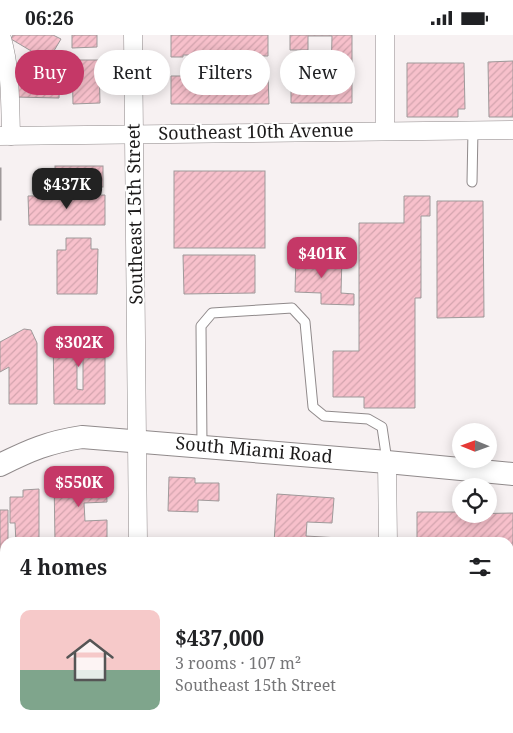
<!DOCTYPE html>
<meta charset="utf-8">
<style>
body{margin:0;font-family:"Noto Serif",serif;background:#f2f2f2;color:#202124;height:100vh;display:flex;flex-direction:column;font-size:19px;white-space:nowrap}
*{box-sizing:border-box;margin:0}
p{font-size:16px;color:#757577}
.icon{flex:none;width:28px;height:28px;fill:none;stroke:currentColor;stroke-width:2;stroke-linecap:round;stroke-linejoin:round}
.map{position:relative;flex:1;overflow:hidden}
.sheet{position:absolute;left:0px;top:502px;width:514px;height:196px;display:flex;flex-direction:column;background:#fff;border-radius:15px 15px 0 0;box-shadow:0 2px 12px #0003}
.sheet>*{flex:none}
.hud{position:absolute;left:15px;top:15px;width:484px;height:45px;display:flex;gap:10px}
.needle{width:32px;rotate:271deg}
.controls{position:absolute;left:452px;top:388px;display:grid;gap:10px}
.controls a{display:grid;place-items:center;width:45px;height:45px;border-radius:50%;background:#fff;box-shadow:0 2px 12px #0003;font-size:25px}
.price{position:absolute;translate:-50% -42px;padding:0 11px;border-radius:10px;background:#c53867;color:#fff;font-size:16px;line-height:32px;filter:drop-shadow(0 1px 2px #0008)}
.price::after{content:'';position:absolute;left:50%;top:30px;width:15px;height:11px;margin-left:-8px;background:inherit;clip-path:polygon(0 0,100% 0,50% 100%)}
.price.on{background:#222;color:#fff}
ul{padding:0;list-style:none}
li{display:flex;align-items:center;gap:15px;height:125px;padding:0 20px}
li span{display:grid;place-items:center;flex:none;width:140px;height:100px;border-radius:10px;color:#555}
li>.icon{margin-inline-start:auto}
span .icon{width:60px;height:60px;fill:#fffc;stroke-width:1}
li b{font-size:21px}
h2{display:flex;justify-content:space-between;align-items:center;height:60px;padding:0 20px;font-size:21px}
.tag{padding:0 18px;border-radius:22px;background:#fff;box-shadow:0 2px 12px #0003;font-size:18px;line-height:45px}
.tag.on{background:#c53867;color:#fff}
.status{display:flex;justify-content:space-between;align-items:center;height:35px;padding:0 25px;background:#fff;direction:ltr}
.status svg{height:14px;fill:currentColor}
.map>svg:first-child{display:block}
.building{fill:url(#building-hatch);stroke:#9f999a;fill-rule:evenodd}
.lines{fill:none;stroke-linecap:round;stroke-linejoin:round}
.service-casing{stroke:#908a8b;stroke-width:11}
.minor-casing{stroke:#908a8b;stroke-width:19}
.tertiary-casing{stroke:#908a8b;stroke-width:24}
.service{stroke:#fff;stroke-width:9}
.minor{stroke:#fff;stroke-width:18}
.tertiary{stroke:#fff;stroke-width:22}
.labels{text-anchor:middle;stroke-width:4;stroke-linejoin:round;paint-order:stroke}
.street-label{font-size:18px;fill:#1c1a1a;stroke:#fff}
</style>
<div class="status"><b>06:26</b><svg viewBox="0 0 49 12"><path d="M0 12V9h3v3zM5 12V6h3v6zM10 12V3h3v9zM15 12V0h3v12zM26 1h20v11H26zM47 4h2v5h-2z"/></svg></div>
<div class="map">
<svg width="513" height="698" viewBox="0 0 513 698">
<defs>
<pattern id="building-hatch" width="6" height="6" patternUnits="userSpaceOnUse" patternTransform="scale(1.25)"><rect width="6" height="6" fill="#f7c0cb"/><path d="M-1 1l2-2M0 6l6-6M5 7l2-2" fill="none" stroke="#d3a4ae"/></pattern>
</defs>
<rect width="100%" height="100%" fill="#f7f1f2"/>
<g class="building">
<polygon points="13,0 53,0 61,4 48,26 11,4"/>
<polygon points="72,0 97,0 97,12 72,13"/>
<polygon points="171,0 268,0 268,21 254,21 254,19 234,19 234,23 205,23 204,20 183,20 183,22 171,22"/>
<polygon points="290,0 352,0 352,68 291,68 291,31 309,31 309,45 331,45 332,1 308,1 308,15 290,15"/>
<polygon points="72,25 99,25 100,68 73,69"/>
<polygon points="513,26 513,82 489,82 488,27"/>
<polygon points="407,28 464,28 465,74 458,74 458,82 407,82"/>
<polygon points="16,38 60,38 59,63 15,62"/>
<polygon points="205,38 233,38 233,42 254,42 254,40 268,39 269,69 171,69 171,41 205,41"/>
<rect x="55" y="131" width="48" height="21"/>
<rect x="0" y="133" width="1" height="52"/>
<rect x="174" y="136" width="91" height="77"/>
<polygon points="105,160 105,190 29,190 28,161"/>
<polygon points="404,161 430,161 430,181 421,181 421,263 415,263 415,373 364,373 364,362 333,362 333,316 359,316 359,188 404,188"/>
<polygon points="437,166 483,166 484,282 437,283"/>
<polygon points="66,203 91,203 91,214 98,214 97,259 57,259 57,215 66,215"/>
<polygon points="183,220 255,220 255,258 184,259"/>
<polygon points="296,221 342,222 341,258 354,259 354,270 321,269 321,258 295,257"/>
<polygon points="24,294 31,295 37,308 37,369 9,369 9,332 0,337 0,307"/>
<path d="M105,297V369H54L53,298ZM77,313H83V355L77,354Z"/>
<polygon points="106,439 107,467 84,468 85,486 107,485 107,508 55,508 54,440"/>
<polygon points="169,442 195,443 195,448 219,448 219,466 198,465 198,477 168,476"/>
<polygon points="39,454 39,508 16,508 15,488 10,488 10,462 23,462 23,455"/>
<polygon points="277,459 334,463 332,488 307,487 306,501 356,504 356,508 274,508"/>
<polygon points="0,475 8,475 8,508 5,508 5,538 0,538"/>
<polygon points="417,477 461,477 461,479 513,478 513,558 509,558 509,508 417,508"/>
<polygon points="180,505 218,506 218,508 180,508"/>
<rect x="28" y="694" width="27" height="4"/>
<rect x="79" y="694" width="26" height="4"/>
<polygon points="173,694 237,694 237,698 172,698"/>
<rect x="421" y="694" width="78" height="1"/>
</g>
<g class="lines">
<g class="service-casing">
<g id="service">
<polyline points="472,147 473,95"/>
<polyline points="202,411 201,291 212,278 292,273 305,287 313,372 324,381 368,384 382,392 387,426"/>
<polyline points="18,694 18,698"/>
</g>
</g>
<g class="minor-casing">
<g id="minor">
<path d="M1,0C11,33 10,66 11,101"/>
<polyline points="133,0 138,508"/>
<polyline points="385,0 385,96"/>
<polyline points="0,101 513,95"/>
<polyline points="387,427 388,508"/>
<polyline points="138,694 138,698"/>
<polyline points="390,694 390,698"/>
</g>
</g>
<g class="tertiary-casing">
<path id="tertiary" d="M0,430C30,415 49,407 82,402L387,427L513,439"/>
</g>
<use href="#service" class="service"/>
<use href="#minor" class="minor"/>
<use href="#tertiary" class="tertiary"/>
</g>
<g class="labels">
<g class="street-label">
<text transform="translate(256 97) rotate(-1)" y="6">Southeast 10th Avenue</text>
<text transform="translate(135 179) rotate(-91)" y="6">Southeast 15th Street</text>
<text transform="translate(254 415) rotate(5)" y="6">South Miami Road</text>
</g>
</g>
</svg>
<div class="controls">
<a><svg class="needle" viewBox="-14 -14 28 28"><path d="M0-13l5 13h-10z" fill="#e53935"/><path d="M0 13l5-13h-10z" fill="#757577"/></svg></a>
<a><svg class="icon" aria-label="locate" viewBox="0 0 24 24"><circle cx="12" cy="12" r="6"/><path d="M12 2v4M12 18v4M2 12h4M18 12h4"/></svg></a>
</div>
<b class="price on" style="left:67px;top:175px">$437K</b>
<b class="price" style="left:322px;top:244px">$401K</b>
<b class="price" style="left:79px;top:333px">$302K</b>
<b class="price" style="left:79px;top:473px">$550K</b>
<div class="hud">
<a class="tag on">Buy</a>
<a class="tag">Rent</a>
<a class="tag">Filters</a>
<a class="tag">New</a>
</div>
<section class="sheet">
<h2>4 homes<svg class="icon" aria-label="filters" viewBox="0 0 24 24"><path d="M4 7h16M4 17h16"/><circle cx="9" cy="7" r="2"/><circle cx="15" cy="17" r="2"/></svg></h2>
<ul>
<li><span style="background:linear-gradient(#f6c9c9 60%,#7fa58c 0)"><svg class="icon" aria-label="home" viewBox="0 0 24 24"><path d="M3 11l9-7 9 7M6 9v11h12V9"/></svg></span><div><b>$437,000</b><p>3 rooms · 107 m²</p><p>Southeast 15th Street</p></div></li>
</ul>
</section>
</div>
